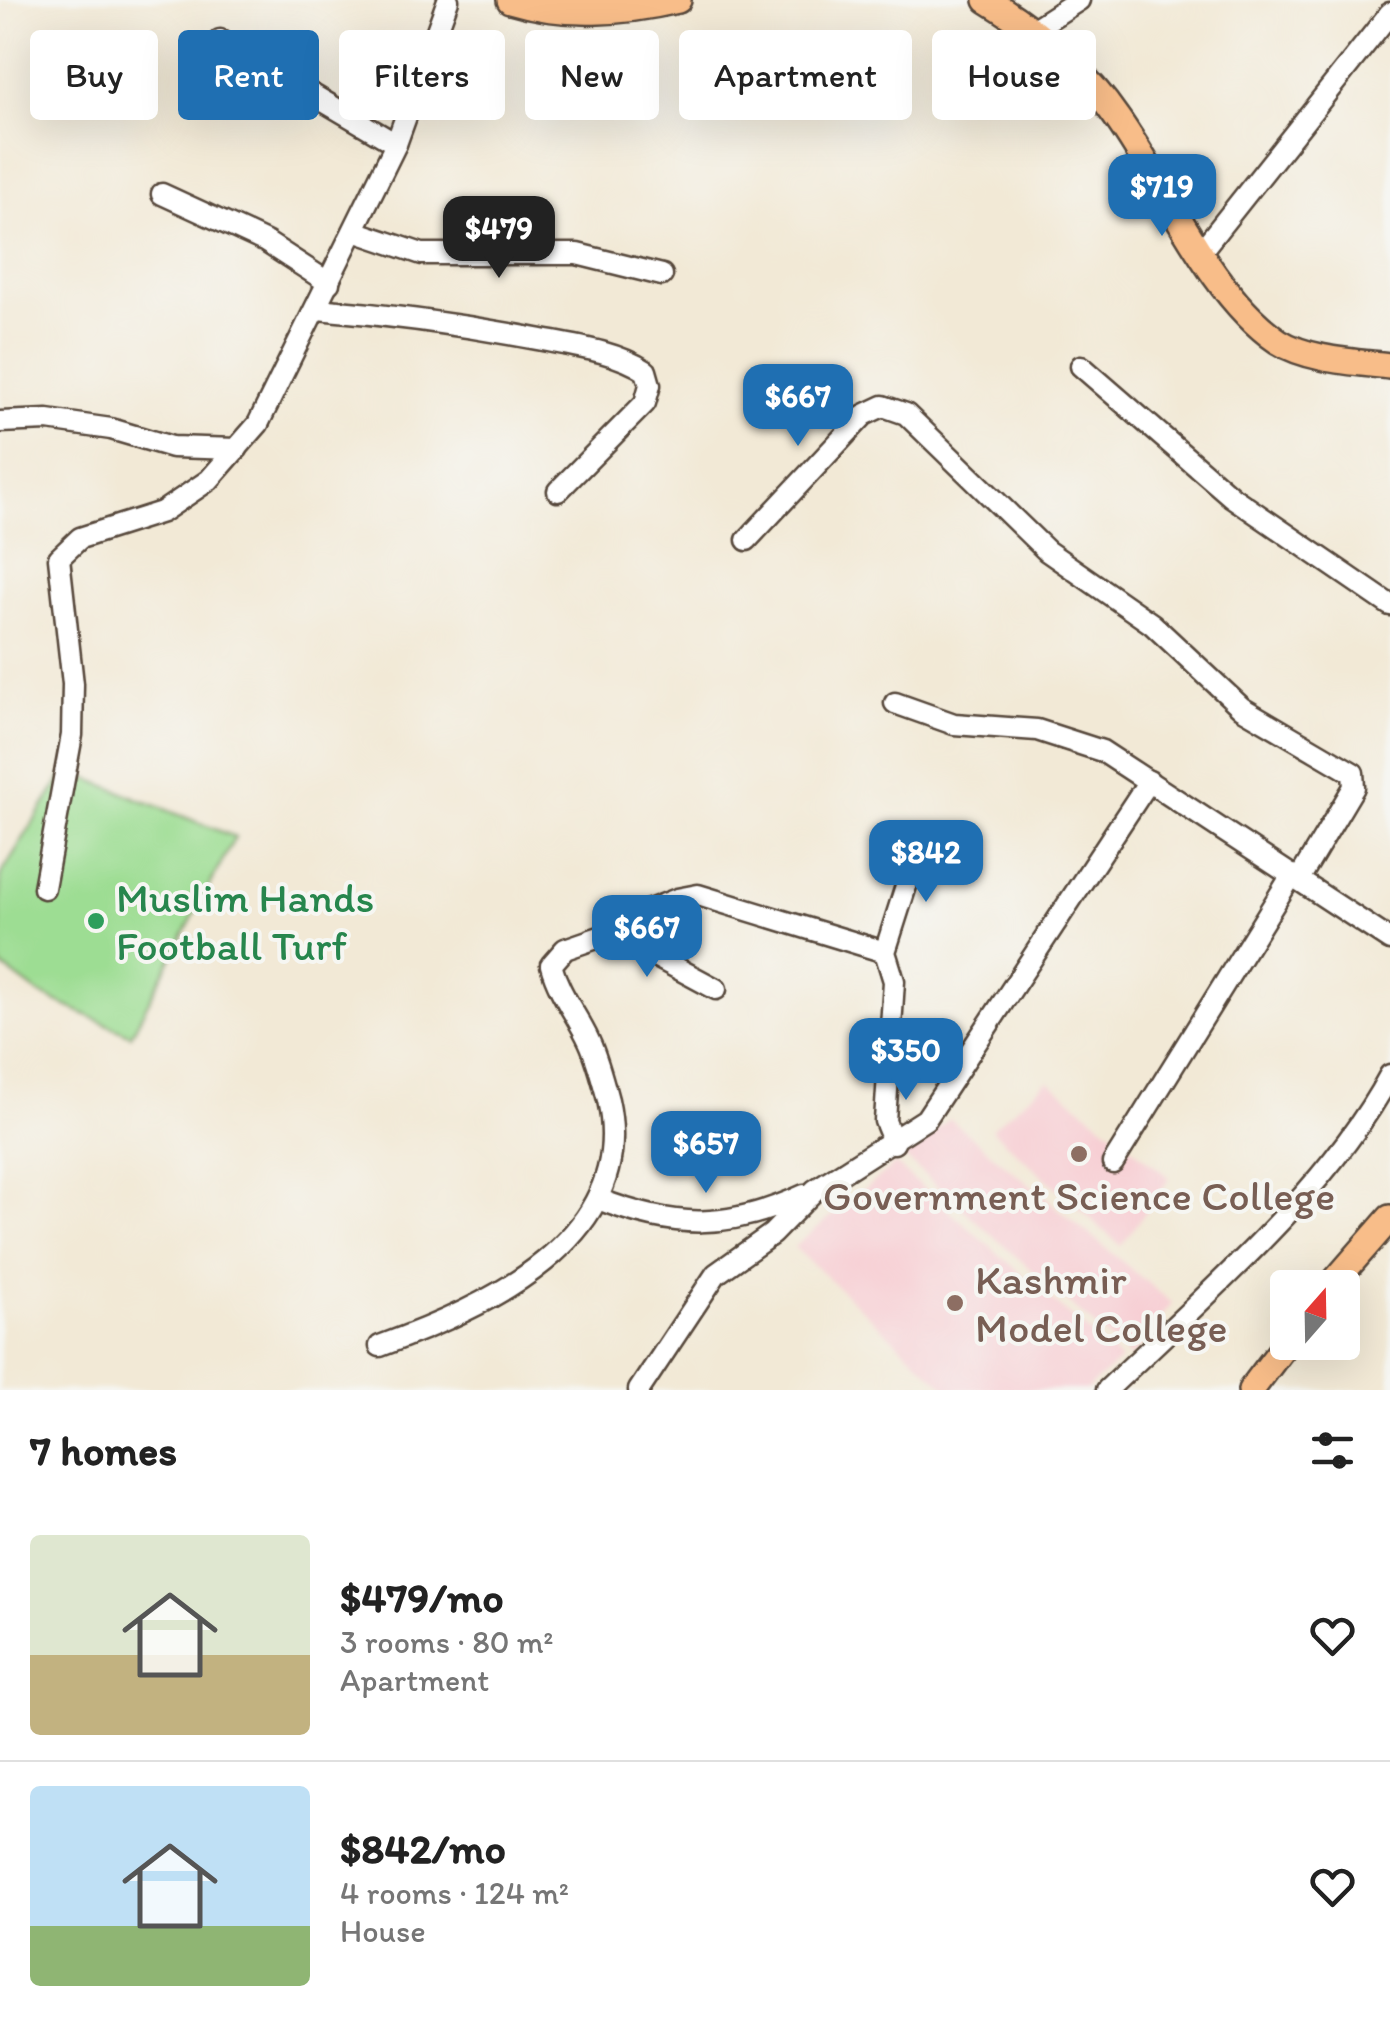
<!DOCTYPE html>
<meta charset="utf-8">
<style>
body{margin:0;font-family:Itim,sans-serif;background:#f6f6f6;color:#222;height:100vh;display:flex;flex-direction:column;font-size:38px;white-space:nowrap}
*{box-sizing:border-box;margin:0}
p{font-size:32px;color:#767676}
.icon{flex:none;width:55px;height:55px;fill:none;stroke:currentColor;stroke-width:2;stroke-linecap:round;stroke-linejoin:round}
.map{position:relative;height:1390px;overflow:hidden}
.side{display:flex;flex-direction:column;background:#fff;flex:1}
.side>*{flex:none}
.banner{position:absolute;left:30px;top:30px;width:1330px;height:90px;display:flex;gap:20px}
.needle{width:65px;rotate:20deg}
.fabs{position:absolute;left:1270px;top:1270px;display:grid;gap:20px}
.fabs a{display:grid;place-items:center;width:90px;height:90px;border-radius:10px;background:#fff;box-shadow:0 10px 40px #0002;font-size:50px}
.price{position:absolute;translate:-50% -85px;padding:0 22px;border-radius:20px;background:#1f6fb2;color:#fff;font-size:32px;line-height:65px;filter:drop-shadow(0 2px 5px #0008)}
.price::after{content:'';position:absolute;left:50%;top:60px;width:30px;height:22px;margin-left:-15px;background:inherit;clip-path:polygon(0 0,100% 0,50% 100%)}
.price.selected{background:#222;color:#fff}
ul{padding:0;list-style:none}
li{display:flex;align-items:center;gap:30px;height:250px;padding:0 30px}
li+li{border-top:2px solid #e0e0e0}
li span{display:grid;place-items:center;flex:none;width:280px;height:200px;border-radius:10px;color:#555}
li>.icon{margin-inline-start:auto}
span .icon{width:120px;height:120px;fill:#fffc;stroke-width:1}
li b{font-size:42px}
h2{display:flex;justify-content:space-between;align-items:center;height:120px;padding:0 30px;font-size:42px}
.chip{padding:0 35px;border-radius:10px;background:#fff;box-shadow:0 10px 40px #0002;font-size:35px;line-height:90px}
.chip.selected{background:#1f6fb2;color:#fff}
.map>svg:first-child{display:block}
.built{fill:#f7cfd4}
.garden{fill:#9ddd93;stroke:#6c8458;stroke-width:2.5}
.lines{fill:none;stroke-linecap:round;stroke-linejoin:round}
.minor-casing{stroke:#56473a;stroke-width:25}
.major-casing{stroke:#56473a;stroke-width:30}
.minor{stroke:#fff;stroke-width:20}
.major{stroke:#f8bd89;stroke-width:25}
.leisure-dot{fill:#2e9e5b;stroke:#f6f6f2;stroke-width:4}
.education-dot{fill:#8d6e63;stroke:#f6f6f2;stroke-width:4}
.labels{text-anchor:middle;stroke-width:8;stroke-linejoin:round;paint-order:stroke}
.leisure-label{font-size:42px;fill:#27864d;stroke:#f6f6f2;text-anchor:start}
.education-label{font-size:42px;fill:#785e54;stroke:#f6f6f2}
</style>
<div class="map">
<svg width="1390" height="1390" viewBox="0 0 1390 1390">
<rect width="100%" height="100%" fill="#f6f6f2"/>
<filter id="ink" filterUnits="userSpaceOnUse"><feTurbulence type="fractalNoise" baseFrequency=".01" numOctaves="2"/><feDisplacementMap in="SourceGraphic" scale="20" xChannelSelector="R" yChannelSelector="G"/><feConvolveMatrix kernelMatrix="1 2 1 2 8 2 1 2 1" color-interpolation-filters="sRGB"/></filter>
<filter id="wash" filterUnits="userSpaceOnUse"><feTurbulence type="fractalNoise" baseFrequency=".0048" numOctaves="4" result="noise"/><feDisplacementMap in="SourceGraphic" scale="40" xChannelSelector="R" yChannelSelector="G"/><feGaussianBlur stdDeviation="2.25" result="paint"/><feColorMatrix in="noise" values="0 0 0 0 0 0 0 0 0 0 0 0 0 0 0 0 0 1.4 0 .05"/><feComposite in="paint" operator="in"/></filter>
<g filter="url(#wash)">
<rect width="100%" height="100%" fill="#f2e9d6"/>
<g class="built">
<polygon points="1048,1080 1170,1178 1121,1246 991,1129"/>
<polygon points="950,1119 1172,1303 1131,1358 903,1156"/>
<polygon points="895,1164 1121,1360 1086,1390 949,1390 794,1247"/>
</g>
<polygon class="garden" points="66,770 235,837 131,1035 39,994 0,965 0,876"/>
</g>
<g filter="url(#ink)">
<g class="lines">
<g class="minor-casing">
<g id="minor">
<polyline points="1034,29 1079,0"/>
<polyline points="220,40 396,144"/>
<polyline points="162,194 266,242 329,283"/>
<polyline points="354,231 422,254 577,254 662,275"/>
<polyline points="1202,250 1390,13"/>
<path d="M317,309C391,315 463,325 537,339C574,346 615,351 646,371L650,385L645,403L558,491"/>
<polyline points="1081,366 1232,497 1390,605"/>
<polyline points="0,422 48,420 111,429 172,447 237,449"/>
<polyline points="747,540 864,415 883,406 906,414 1047,551 1152,624 1242,708 1353,773 1354,787 1299,879"/>
<polyline points="895,703 954,724 1037,730 1102,751 1390,940"/>
<polyline points="44,888 72,735 73,684 59,558 80,538 162,512 209,480 258,424 396,144 448,0"/>
<polyline points="617,931 621,938 716,989"/>
<polyline points="894,1143 885,1121 894,981 885,952 920,842"/>
<polyline points="1113,1163 1292,875"/>
<path d="M598,1199C674,1229 728,1230 804,1195"/>
<path d="M380,1346C485,1308 639,1239 608,1100C603,1081 597,1058 589,1041C577,1015 559,994 551,965L565,949L617,931L624,920L677,899L698,895L885,952"/>
<polyline points="639,1390 716,1274 772,1234 815,1190 926,1119 1149,781"/>
<path d="M1107,1390C1202,1298 1328,1191 1390,1075"/>
</g>
</g>
<g class="major-casing">
<g id="major">
<path d="M510,0C566,17 622,13 678,0"/>
<path d="M987,0C1036,30 1084,70 1117,118C1166,186 1208,293 1278,341C1307,360 1356,362 1390,366"/>
<polyline points="1329,1288 1390,1218"/>
<polyline points="1251,1390 1288,1341"/>
</g>
</g>
<use href="#minor" class="minor"/>
<use href="#major" class="major"/>
</g>
</g>
<circle class="leisure-dot" cx="96" cy="921" r="10"/>
<g class="education-dot">
<circle cx="1079" cy="1154" r="10"/>
<circle cx="955" cy="1303" r="10"/>
</g>
<g class="labels">
<g class="leisure-label">
<text x="116" y="912">Muslim Hands<tspan x="116" dy="48">Football Turf</tspan></text>
</g>
<g class="education-label">
<text x="1079" y="1210">Government Science College</text>
<text x="975" y="1294" text-anchor="start">Kashmir<tspan x="975" dy="48">Model College</tspan></text>
</g>
</g>
</svg>
<div class="fabs">
<a><svg class="needle" viewBox="-14 -14 28 28"><path d="M0-13l5 13h-10z" fill="#e53935"/><path d="M0 13l5-13h-10z" fill="#767676"/></svg></a>
</div>
<b class="price" style="left:1162px;top:239px">$719</b>
<b class="price selected" style="left:499px;top:281px">$479</b>
<b class="price" style="left:798px;top:449px">$667</b>
<b class="price" style="left:926px;top:905px">$842</b>
<b class="price" style="left:647px;top:980px">$667</b>
<b class="price" style="left:906px;top:1103px">$350</b>
<b class="price" style="left:706px;top:1196px">$657</b>
<div class="banner">
<a class="chip">Buy</a>
<a class="chip selected">Rent</a>
<a class="chip">Filters</a>
<a class="chip">New</a>
<a class="chip">Apartment</a>
<a class="chip">House</a>
</div>
</div>
<section class="side">
<h2>7 homes<svg class="icon" aria-label="filters" viewBox="0 0 24 24"><path d="M4 7h16M4 17h16"/><circle cx="9" cy="7" r="2"/><circle cx="15" cy="17" r="2"/></svg></h2>
<ul>
<li><span style="background:linear-gradient(#dfe7d0 60%,#c2b280 0)"><svg class="icon" aria-label="home" viewBox="0 0 24 24"><path d="M3 11l9-7 9 7M6 9v11h12V9"/></svg></span><div><b>$479/mo</b><p>3 rooms · 80 m²</p><p>Apartment</p></div><svg class="icon" aria-label="heart" viewBox="0 0 24 24"><path d="M12 20l-8-8c-3-5 5-10 8-4 3-6 11-1 8 4z"/></svg></li>
<li><span style="background:linear-gradient(#bfe0f5 70%,#8fb573 0)"><svg class="icon" aria-label="home" viewBox="0 0 24 24"><path d="M3 11l9-7 9 7M6 9v11h12V9"/></svg></span><div><b>$842/mo</b><p>4 rooms · 124 m²</p><p>House</p></div><svg class="icon" aria-label="heart" viewBox="0 0 24 24"><path d="M12 20l-8-8c-3-5 5-10 8-4 3-6 11-1 8 4z"/></svg></li>
</ul>
</section>
